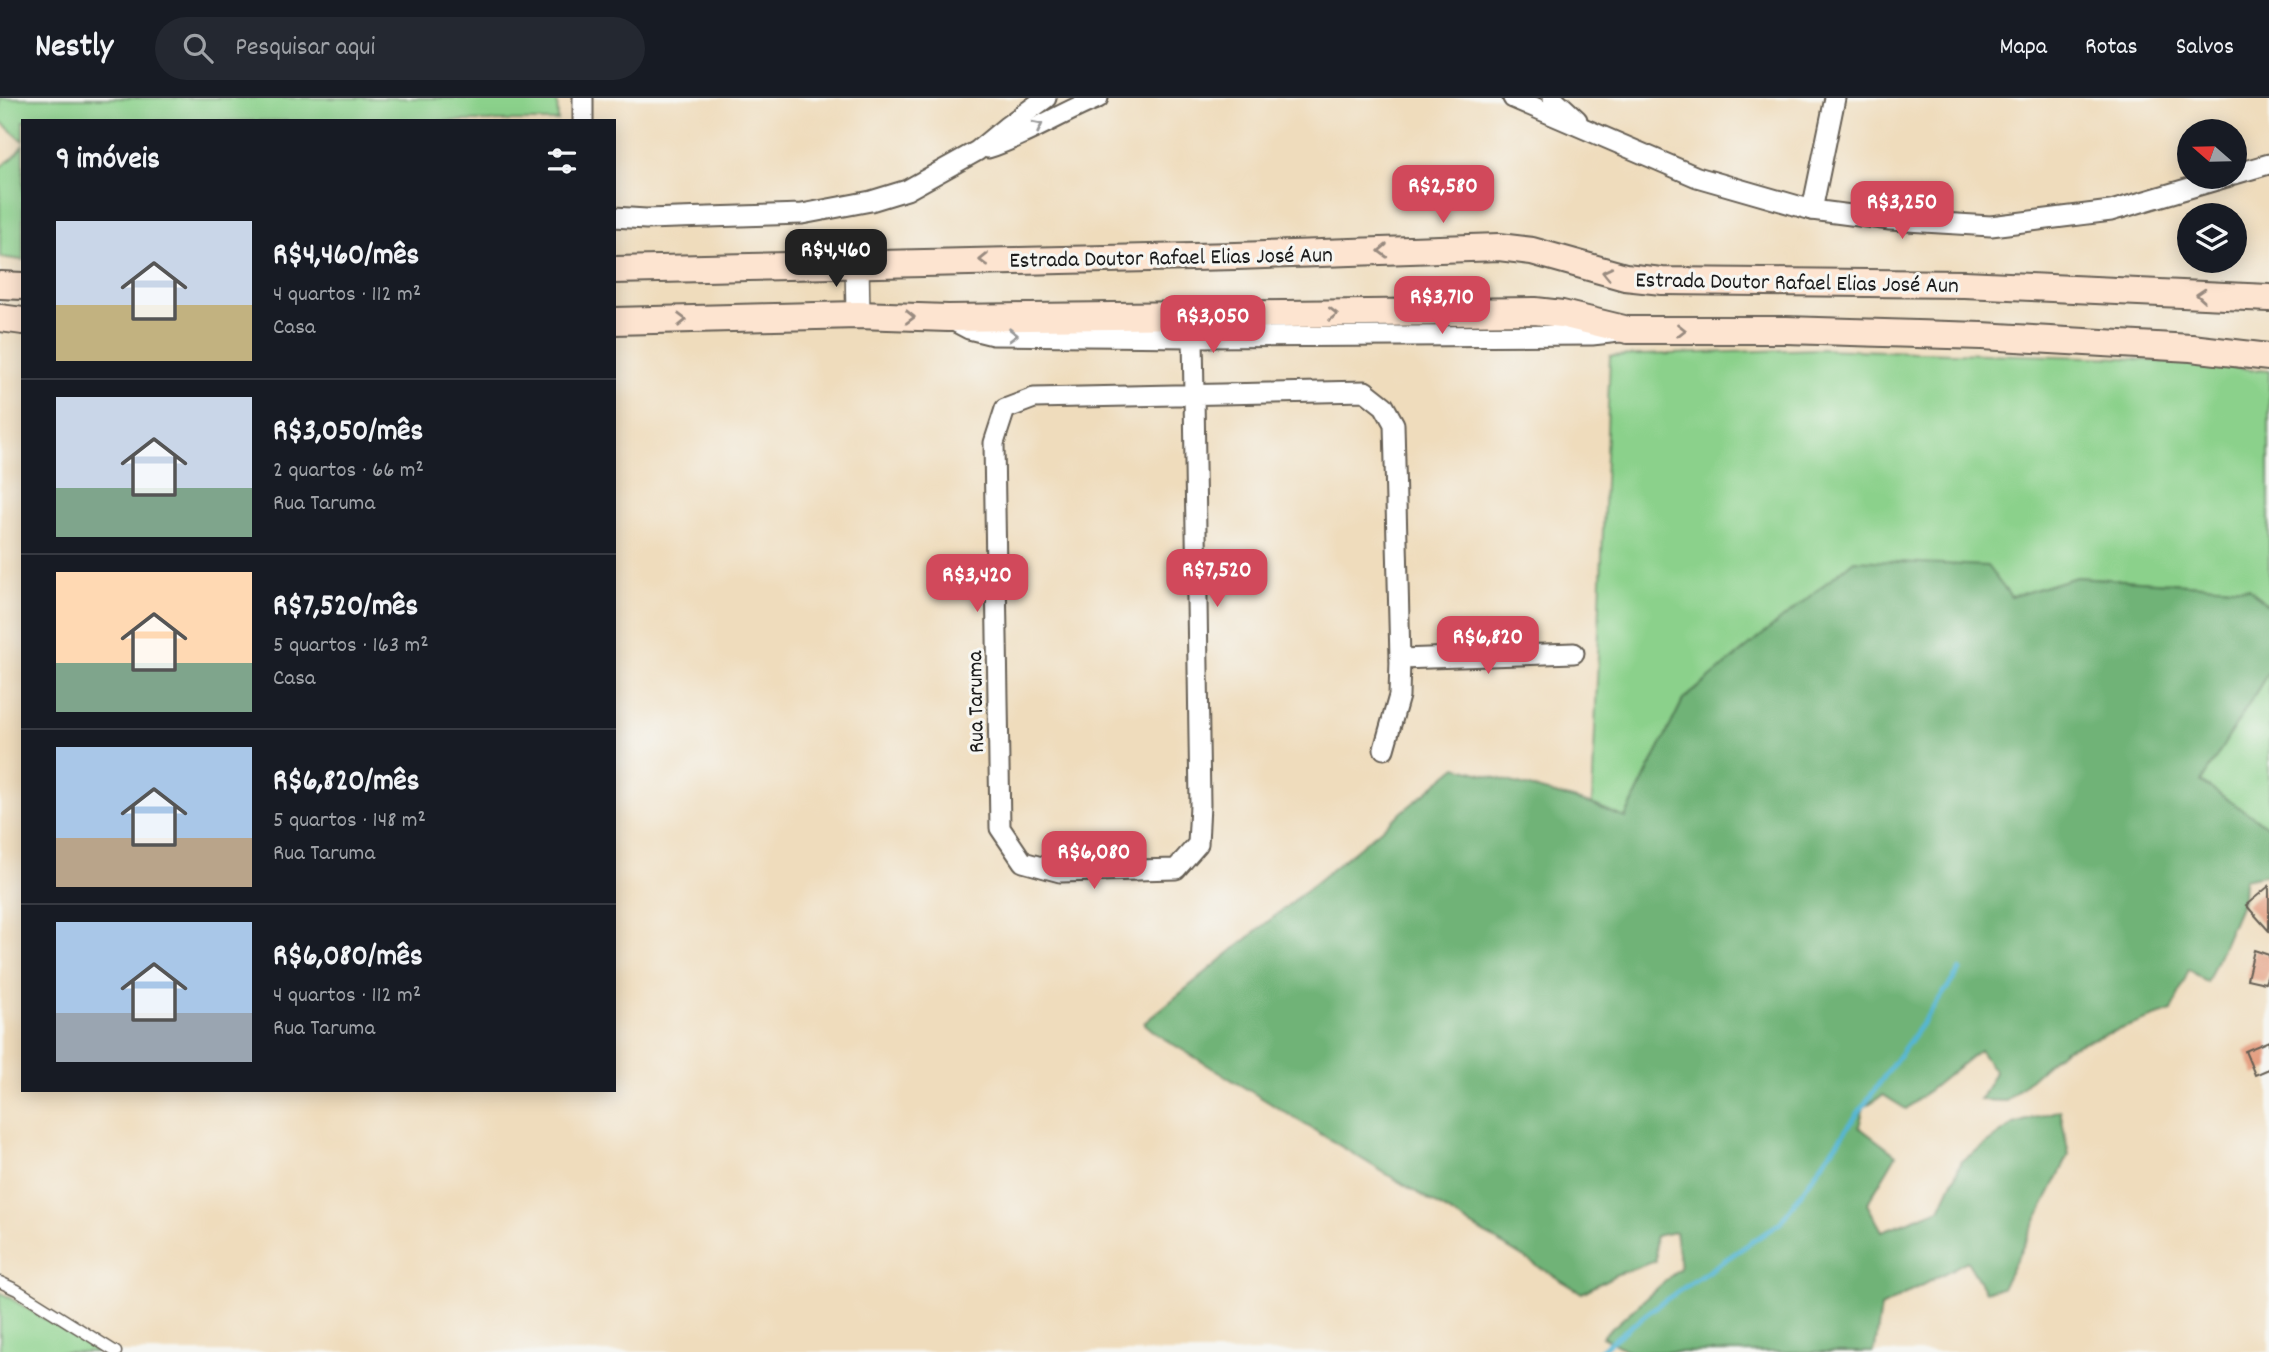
<!DOCTYPE html>
<html lang="pt">
<meta charset="utf-8">
<style>
body{margin:0;font-family:Dekko,sans-serif;background:#242831;color:#f1f3f6;height:100vh;display:flex;flex-direction:column;font-size:26px;white-space:nowrap}
*{box-sizing:border-box;margin:0}
p{font-size:23px;color:#9ea1a6}
.icon{flex:none;width:38px;height:38px;fill:none;stroke:currentColor;stroke-width:2;stroke-linecap:round;stroke-linejoin:round}
.map{position:relative;flex:1;overflow:hidden}
.side{position:absolute;left:21px;top:21px;width:595px;height:973px;display:flex;flex-direction:column;background:#171b24;border-radius:0px;box-shadow:0 4px 18px #0003}
.side>*{flex:none}
.needle{width:46px;rotate:290deg}
.fabs{position:absolute;left:2177px;top:21px;display:grid;gap:14px}
.fabs a{display:grid;place-items:center;width:70px;height:70px;border-radius:50%;background:#171b24;box-shadow:0 4px 18px #0003;font-size:35px}
.price{position:absolute;translate:-50% -60px;padding:0 16px;border-radius:14px;background:#d1495b;color:#fff;font-size:23px;line-height:46px;filter:drop-shadow(0 2px 4px #0008)}
.price::after{content:'';position:absolute;left:50%;top:42px;width:21px;height:16px;margin-left:-10px;background:inherit;clip-path:polygon(0 0,100% 0,50% 100%)}
.price.on{background:#222;color:#fff}
ul{padding:0;list-style:none}
li{display:flex;align-items:center;gap:21px;height:175px;padding:0 35px}
li+li{border-top:2px solid #363941}
li span{display:grid;place-items:center;flex:none;width:196px;height:140px;border-radius:0px;color:#555}
li>.icon{margin-inline-start:auto}
span .icon{width:84px;height:84px;fill:#fffc;stroke-width:1}
li b{font-size:30px}
h2{display:flex;justify-content:space-between;align-items:center;height:84px;padding:0 35px;font-size:30px}
header{display:flex;align-items:center;gap:42px;box-sizing:border-box;height:98px;padding:0 35px;background:#171b24;border-bottom:2px solid #363941}
header strong{font-size:33px}
nav{display:flex;gap:38px;margin-inline-start:auto;font-size:24px}
.search{width:490px;height:63px;background:#242831;display:flex;align-items:center;gap:18px;box-sizing:border-box;padding:0 24px;border-radius:38px;color:#9ea1a6;font-size:26px}
.map>svg:first-child{display:block}
.green{fill:#8bd18b;stroke:#547654;stroke-width:2}
.forest{fill:#70b377;stroke:#46684a;stroke-width:2}
.lines{fill:none;stroke-linecap:round;stroke-linejoin:round}
.stream{stroke:#54b6d3;stroke-width:5}
.building{fill:#e49d7f}
.service-casing{stroke:#665f54;stroke-width:13}
.minor-casing{stroke:#665f54;stroke-width:23}
.tertiary-casing{stroke:#665f54;stroke-width:26}
.secondary-casing{stroke:#665f54;stroke-width:30}
.service{stroke:#fff;stroke-width:10}
.minor{stroke:#fff;stroke-width:19}
.tertiary{stroke:#fff;stroke-width:23}
.secondary{stroke:#fde4d0;stroke-width:26}
.oneway{stroke:#999}
.oneway2{stroke:#988a7f}
.labels{text-anchor:middle;stroke-width:6;stroke-linejoin:round;paint-order:stroke}
.street-label{font-size:23px;fill:#1c1c1c;stroke:#f6f6f2}
</style>
<header>
<strong>Nestly</strong>
<div class="search"><svg class="icon" aria-label="search" viewBox="0 0 24 24"><circle cx="10" cy="10" r="6"/><path d="M15 15l6 6"/></svg>Pesquisar aqui</div>
<nav><a>Mapa</a><a>Rotas</a><a>Salvos</a></nav>
</header>
<div class="map">
<svg width="2269" height="1254" viewBox="0 0 2269 1254">
<rect width="100%" height="100%" fill="#f6f6f2"/>
<filter id="ink" filterUnits="userSpaceOnUse"><feTurbulence type="fractalNoise" baseFrequency=".0143" numOctaves="2"/><feDisplacementMap in="SourceGraphic" scale="14" xChannelSelector="R" yChannelSelector="G"/><feConvolveMatrix kernelMatrix="1 2 1 2 8 2 1 2 1" color-interpolation-filters="sRGB"/></filter>
<filter id="wash" filterUnits="userSpaceOnUse"><feTurbulence type="fractalNoise" baseFrequency=".00686" numOctaves="4" result="noise"/><feDisplacementMap in="SourceGraphic" scale="28" xChannelSelector="R" yChannelSelector="G"/><feGaussianBlur stdDeviation="1.57" result="paint"/><feColorMatrix in="noise" values="0 0 0 0 0 0 0 0 0 0 0 0 0 0 0 0 0 1.4 0 .05"/><feComposite in="paint" operator="in"/></filter>
<g filter="url(#wash)">
<rect width="100%" height="100%" fill="#efdcbc"/>
<g class="green">
<polygon points="0,0 557,0 558,23 23,23 23,43 0,23"/>
<polygon points="23,47 23,162 0,159 0,69 13,60"/>
<polygon points="1818,251 2123,260 2269,273 2269,509 2249,490 2076,479 1683,602 1625,720 1592,706 1610,258"/>
<polygon points="2269,573 2269,729 2200,684"/>
<polygon points="0,1194 5,1197 99,1254 0,1254"/>
</g>
<polygon class="forest" points="1854,462 1987,468 2011,499 2076,479 2249,490 2269,509 2269,573 2201,684 2269,729 2269,776 2244,781 2243,801 2207,885 2189,871 2172,913 2064,951 2006,1003 1980,1002 1995,974 1979,952 1906,1011 1883,997 1864,1009 1859,1029 1896,1057 1867,1106 1882,1133 1940,1111 1962,1063 2014,1026 2060,1012 2069,1057 2002,1190 1985,1193 1967,1163 1881,1209 1875,1251 1873,1254 1630,1254 1602,1239 1680,1170 1675,1134 1655,1138 1656,1163 1615,1177 1582,1195 1158,937 1144,925 1457,669 1591,706 1625,720 1683,602"/>
<g class="lines">
<polyline class="stream" points="1598,1254 1658,1207 1780,1125 1960,872"/>
</g>
<g id="blocks">
<g class="building">
<polygon points="2269,788 2269,833 2246,807"/>
<polygon points="2254,852 2269,857 2269,873 2265,885 2247,881"/>
<polygon points="2269,943 2269,971 2255,977 2245,953"/>
</g>
</g>
</g>
<g filter="url(#ink)">
<use href="#blocks" fill-opacity="0" stroke="#665f54" stroke-width="2"/>
<g class="lines">
<g class="service-casing">
<polyline id="service" points="0,1184 17,1192 116,1254"/>
</g>
<g class="minor-casing">
<g id="minor">
<polyline points="583,0 583,23"/>
<polyline points="1513,0 1697,79 1812,112 1890,122 1991,128 2111,113 2227,79"/>
<polyline points="1553,0 1577,22"/>
<path d="M988,50C1026,38 1061,15 1098,0"/>
<polyline points="2235,76 2269,66"/>
<polyline points="1812,112 1835,0"/>
<polyline points="614,119 646,121 802,116 871,103 907,92 977,53 1006,29 1046,0"/>
<polyline points="952,222 969,231 993,237 1193,239 1592,237 1619,234"/>
<polyline points="1193,239 1194,297 1200,707 1198,746 1176,771 1060,774 1023,764 1000,730 994,345 1005,311 1034,300 1365,293 1384,308 1394,326 1400,561 1399,598 1384,651"/>
<polyline points="1400,561 1574,555"/>
</g>
</g>
<g class="tertiary-casing">
<polyline id="tertiary" points="857,165 858,217"/>
</g>
<g class="secondary-casing">
<g id="secondary">
<polyline points="614,172 1236,158 1499,149 1532,153 1625,179 1662,183 1964,186 2269,200"/>
<polyline points="0,187 23,188"/>
<polyline points="0,220 23,223"/>
<polyline points="614,223 858,217 948,220 1535,213 1562,216 1628,232 1786,232 1982,238 2191,250 2269,259"/>
</g>
</g>
<use href="#service" class="service"/>
<use href="#minor" class="minor"/>
<use href="#tertiary" class="tertiary"/>
<use href="#secondary" class="secondary"/>
</g>
<defs><path id="oneway-chevron" d="M-2-3.5L2.5 0L-2 3.5" fill="none" stroke-width="1.6" stroke-linecap="round" stroke-linejoin="round" transform="scale(1.75)"/></defs>
<g class="oneway">
<use href="#oneway-chevron" transform="translate(1038 28) rotate(-27)"/>
<use href="#oneway-chevron" transform="translate(1013 237) rotate(1)"/>
</g>
<g class="oneway2">
<use href="#oneway-chevron" transform="translate(1383 153) rotate(178)"/>
<use href="#oneway-chevron" transform="translate(984 162) rotate(179)"/>
<use href="#oneway-chevron" transform="translate(1607 175) rotate(-167)"/>
<use href="#oneway-chevron" transform="translate(2201 197) rotate(-176)"/>
<use href="#oneway-chevron" transform="translate(1333 216) rotate(-1)"/>
<use href="#oneway-chevron" transform="translate(910 219) rotate(1)"/>
<use href="#oneway-chevron" transform="translate(682 222) rotate(-1)"/>
<use href="#oneway-chevron" transform="translate(1681 232)"/>
</g>
</g>
<g class="labels">
<g class="street-label">
<text transform="translate(1171 158) rotate(-1)" y="8">Estrada Doutor Rafael Elias José Aun</text>
<text transform="translate(1797 183) rotate(1)" y="8">Estrada Doutor Rafael Elias José Aun</text>
<text transform="translate(974 604) rotate(-91)" y="8">Rua Taruma</text>
</g>
</g>
</svg>
<div class="fabs">
<a><svg class="needle" viewBox="-14 -14 28 28"><path d="M0-13l5 13h-10z" fill="#e53935"/><path d="M0 13l5-13h-10z" fill="#9ea1a6"/></svg></a>
<a><svg class="icon" aria-label="layers" viewBox="0 0 24 24"><path d="M12 4l9 5-9 5-9-5zM3 14l9 5 9-5"/></svg></a>
</div>
<b class="price" style="left:1443px;top:127px">R$2,580</b>
<b class="price" style="left:1902px;top:143px">R$3,250</b>
<b class="price on" style="left:836px;top:191px">R$4,460</b>
<b class="price" style="left:1442px;top:238px">R$3,710</b>
<b class="price" style="left:1213px;top:257px">R$3,050</b>
<b class="price" style="left:1217px;top:511px">R$7,520</b>
<b class="price" style="left:977px;top:516px">R$3,420</b>
<b class="price" style="left:1488px;top:578px">R$6,820</b>
<b class="price" style="left:1094px;top:793px">R$6,080</b>
<section class="side">
<h2>9 imóveis<svg class="icon" aria-label="filters" viewBox="0 0 24 24"><path d="M4 7h16M4 17h16"/><circle cx="9" cy="7" r="2"/><circle cx="15" cy="17" r="2"/></svg></h2>
<ul>
<li><span style="background:linear-gradient(#c9d6e8 60%,#c2b280 0)"><svg class="icon" aria-label="home" viewBox="0 0 24 24"><path d="M3 11l9-7 9 7M6 9v11h12V9"/></svg></span><div><b>R$4,460/mês</b><p>4 quartos · 112 m²</p><p>Casa</p></div></li>
<li><span style="background:linear-gradient(#c9d6e8 65%,#7fa58c 0)"><svg class="icon" aria-label="home" viewBox="0 0 24 24"><path d="M3 11l9-7 9 7M6 9v11h12V9"/></svg></span><div><b>R$3,050/mês</b><p>2 quartos · 66 m²</p><p>Rua Taruma</p></div></li>
<li><span style="background:linear-gradient(#ffd9b3 65%,#7fa58c 0)"><svg class="icon" aria-label="home" viewBox="0 0 24 24"><path d="M3 11l9-7 9 7M6 9v11h12V9"/></svg></span><div><b>R$7,520/mês</b><p>5 quartos · 163 m²</p><p>Casa</p></div></li>
<li><span style="background:linear-gradient(#a9c7e8 65%,#b9a48a 0)"><svg class="icon" aria-label="home" viewBox="0 0 24 24"><path d="M3 11l9-7 9 7M6 9v11h12V9"/></svg></span><div><b>R$6,820/mês</b><p>5 quartos · 148 m²</p><p>Rua Taruma</p></div></li>
<li><span style="background:linear-gradient(#a9c7e8 65%,#9aa5b1 0)"><svg class="icon" aria-label="home" viewBox="0 0 24 24"><path d="M3 11l9-7 9 7M6 9v11h12V9"/></svg></span><div><b>R$6,080/mês</b><p>4 quartos · 112 m²</p><p>Rua Taruma</p></div></li>
</ul>
</section>
</div>
